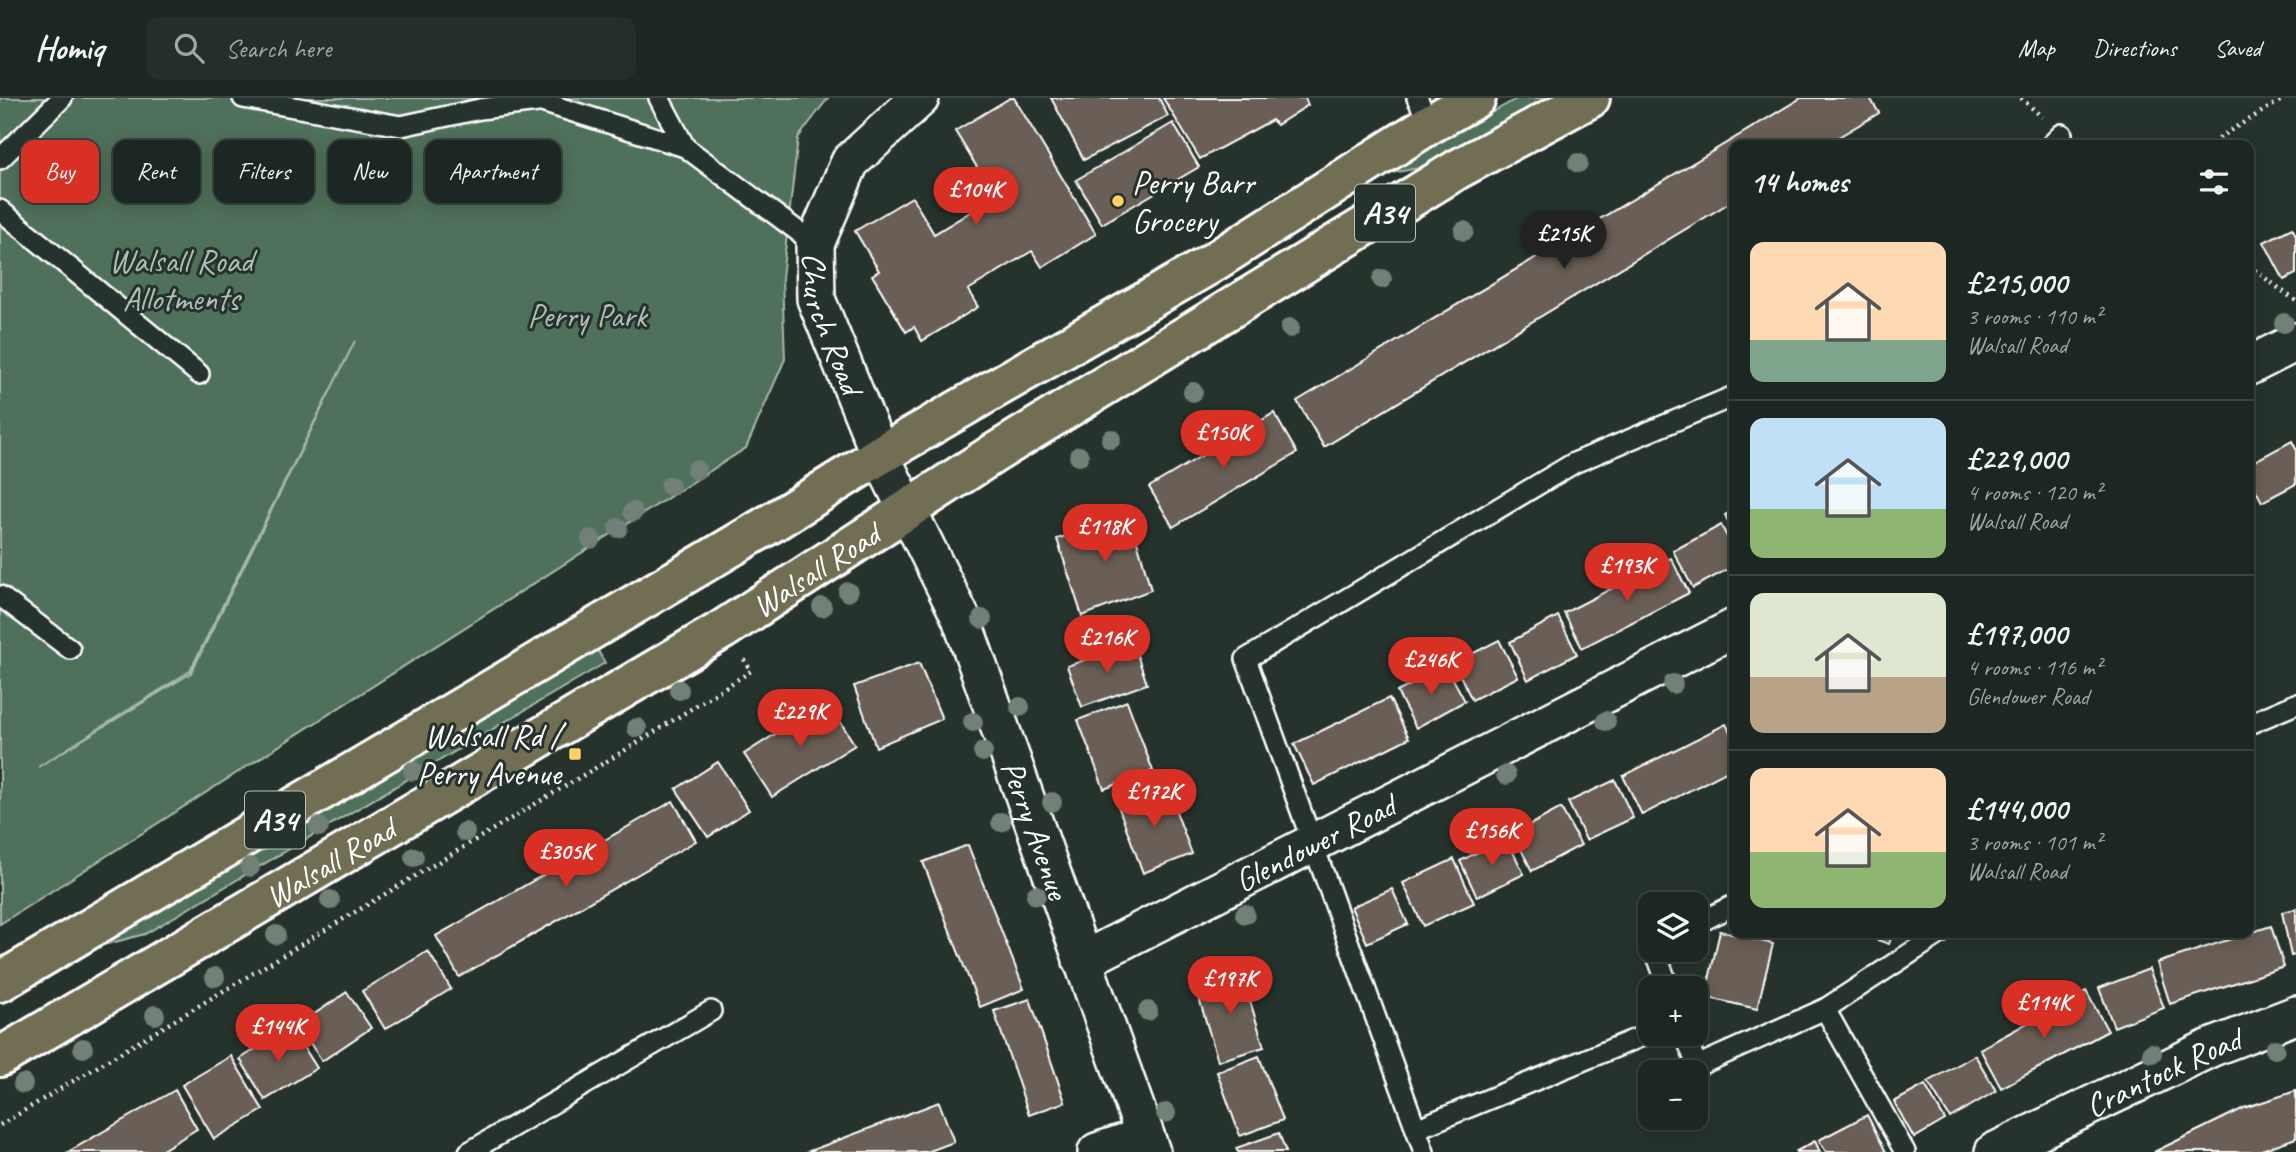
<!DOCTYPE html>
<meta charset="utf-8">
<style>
body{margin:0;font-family:Caveat,sans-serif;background:#252e2a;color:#f1f3f6;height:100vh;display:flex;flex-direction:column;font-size:26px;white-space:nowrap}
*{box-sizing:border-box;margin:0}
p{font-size:23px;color:#a0a5a5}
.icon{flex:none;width:38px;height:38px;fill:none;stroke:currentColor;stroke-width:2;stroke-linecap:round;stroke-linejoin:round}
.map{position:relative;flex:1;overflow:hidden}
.side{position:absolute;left:1729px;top:42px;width:525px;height:798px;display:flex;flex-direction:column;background:#1c2622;border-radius:14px;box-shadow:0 4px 18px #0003,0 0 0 2px #3a4340}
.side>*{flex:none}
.hud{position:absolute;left:21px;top:42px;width:665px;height:63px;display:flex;gap:14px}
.controls{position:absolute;left:1638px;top:794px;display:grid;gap:14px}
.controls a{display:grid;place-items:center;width:70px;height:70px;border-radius:14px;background:#1c2622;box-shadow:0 4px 18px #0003,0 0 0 2px #3a4340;font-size:35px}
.price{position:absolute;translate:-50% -60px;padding:0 16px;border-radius:24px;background:#d93025;color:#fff;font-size:23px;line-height:46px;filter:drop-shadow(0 2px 4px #0008)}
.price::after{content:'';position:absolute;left:50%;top:42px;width:21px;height:16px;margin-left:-10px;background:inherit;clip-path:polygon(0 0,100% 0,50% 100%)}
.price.current{background:#222;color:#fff}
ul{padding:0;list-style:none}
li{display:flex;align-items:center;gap:21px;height:175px;padding:0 21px}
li+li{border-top:2px solid #3a4340}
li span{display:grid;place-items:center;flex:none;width:196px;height:140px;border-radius:14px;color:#555}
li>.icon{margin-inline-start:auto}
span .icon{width:84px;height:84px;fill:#fffc;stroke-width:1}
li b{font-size:30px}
h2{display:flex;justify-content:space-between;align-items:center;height:84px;padding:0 21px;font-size:30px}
.pill{padding:0 24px;border-radius:14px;background:#1c2622;box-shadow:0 4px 18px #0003,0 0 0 2px #3a4340;font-size:24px;line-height:63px}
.pill.current{background:#d93025;color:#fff}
header{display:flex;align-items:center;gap:42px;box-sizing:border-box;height:98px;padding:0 35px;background:#1c2622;border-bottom:2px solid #3a4340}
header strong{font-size:33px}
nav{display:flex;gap:38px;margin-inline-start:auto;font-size:24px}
.search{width:490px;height:63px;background:#252e2a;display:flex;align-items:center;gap:18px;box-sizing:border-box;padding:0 24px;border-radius:14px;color:#a0a5a5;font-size:26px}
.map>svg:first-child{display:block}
.green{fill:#50705a;stroke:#a8b8ac;stroke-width:2;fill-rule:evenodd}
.building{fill:#6b5f57;stroke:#fff;stroke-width:2}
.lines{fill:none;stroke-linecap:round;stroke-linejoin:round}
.lane-casing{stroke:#fff;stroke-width:24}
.street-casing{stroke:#fff;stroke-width:42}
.highway-casing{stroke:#fff;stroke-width:44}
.path{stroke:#fff;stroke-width:4.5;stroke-dasharray:2 5;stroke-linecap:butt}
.lane{stroke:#26332d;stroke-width:19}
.street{stroke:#26332d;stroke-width:37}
.highway{stroke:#726e52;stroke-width:38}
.tree{fill:#728078}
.poi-dot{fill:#ffd166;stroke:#26332d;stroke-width:2.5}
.labels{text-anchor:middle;stroke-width:6;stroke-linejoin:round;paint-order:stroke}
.shield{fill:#26332d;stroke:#bec2c0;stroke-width:2}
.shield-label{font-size:32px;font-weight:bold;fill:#fff}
.poi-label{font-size:33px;fill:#fff;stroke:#26332d;text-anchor:start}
.park-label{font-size:33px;fill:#b0bfb5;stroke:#26332d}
.street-label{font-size:33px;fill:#fff;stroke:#26332d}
</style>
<header>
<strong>Homiq</strong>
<div class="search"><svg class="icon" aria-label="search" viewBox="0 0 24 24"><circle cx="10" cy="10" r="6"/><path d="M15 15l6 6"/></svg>Search here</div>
<nav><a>Map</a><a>Directions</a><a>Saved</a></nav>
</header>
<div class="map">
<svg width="2296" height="1054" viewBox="0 0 2296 1054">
<rect width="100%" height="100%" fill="#26332d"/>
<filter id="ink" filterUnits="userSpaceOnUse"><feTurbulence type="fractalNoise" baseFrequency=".0143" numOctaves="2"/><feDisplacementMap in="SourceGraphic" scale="14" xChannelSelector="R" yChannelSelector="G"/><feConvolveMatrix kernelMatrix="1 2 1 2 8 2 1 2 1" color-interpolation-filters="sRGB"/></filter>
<g filter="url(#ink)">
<g class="green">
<path d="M0,0H828L798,40L782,180L785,261L746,350L0,826ZM355,243L191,575L38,669L190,573Z"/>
<polygon points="1518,0 1548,0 1419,70 1380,77"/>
<polygon points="594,546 605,565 145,836 81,853"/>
</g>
<g class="building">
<polygon points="1010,0 1014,0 1096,136 1042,169 1032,153 968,192 978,209 922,243 914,229 906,234 872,177 879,173 855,133 912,99 934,136 995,99 955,33"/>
<polygon points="1051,0 1159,0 1168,18 1084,62"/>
<polygon points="1163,0 1305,0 1308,7 1277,27 1272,22 1200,61"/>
<polygon points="1801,0 1870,0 1879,15 1825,47 1734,47 1734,102 1324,349 1297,303"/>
<polygon points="1173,25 1199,69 1102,126 1076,82"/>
<polygon points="2292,130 2296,137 2296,176 2284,182 2264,144"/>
<polygon points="1274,315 1297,355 1173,429 1149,389"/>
<polygon points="2292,343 2296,351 2296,386 2262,404 2249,379 2249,366"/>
<polygon points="1734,412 1734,436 1725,417"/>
<polygon points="1129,415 1151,492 1082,518 1057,441"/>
<polygon points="1721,427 1734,452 1734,468 1693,490 1673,453"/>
<polygon points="1671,460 1689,495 1582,550 1564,515"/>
<polygon points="1558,518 1577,556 1528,582 1510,544"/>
<polygon points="1499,542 1518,579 1472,602 1454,565"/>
<polygon points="1133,545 1147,586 1082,609 1067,568"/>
<polygon points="919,565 942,621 876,649 854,588"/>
<polygon points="1446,568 1465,603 1416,630 1397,594"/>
<polygon points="1389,600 1409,640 1314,687 1294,646"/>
<polygon points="827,603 855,647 772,699 744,656"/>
<polygon points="1127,603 1153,673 1104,691 1078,622"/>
<polygon points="1726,626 1734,642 1734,670 1642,717 1623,678"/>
<polygon points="718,664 749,712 708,739 676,691"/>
<polygon points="1615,682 1633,720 1586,742 1568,704"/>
<polygon points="1166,687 1192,756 1143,775 1117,705"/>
<polygon points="673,703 696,743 459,879 436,838"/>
<polygon points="1561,710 1581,747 1532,773 1513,736"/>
<polygon points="1506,740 1524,776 1477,799 1460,763"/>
<polygon points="968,747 1024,891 980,909 923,764"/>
<polygon points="1454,761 1474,805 1423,828 1403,785"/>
<polygon points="1392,791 1408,826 1367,845 1351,809"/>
<polygon points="2296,811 2296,857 2291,858 2282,814"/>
<polygon points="2271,828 2284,869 2170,906 2157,865"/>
<polygon points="1720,833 1773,846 1757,911 1705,899"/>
<polygon points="1857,835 1893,835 1889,846"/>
<polygon points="428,853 451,891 385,931 362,893"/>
<polygon points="2149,871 2164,910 2114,929 2099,890"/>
<polygon points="1241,873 1264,949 1218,963 1195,887"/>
<polygon points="2086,893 2108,933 2001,990 1980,951"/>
<polygon points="347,894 371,930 322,963 298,927"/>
<polygon points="1030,901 1065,1004 1029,1017 994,913"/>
<polygon points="291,929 317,970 265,1002 240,961"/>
<polygon points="1975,957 1996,993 1950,1020 1928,984"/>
<polygon points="231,958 263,1012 214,1041 182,987"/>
<polygon points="1259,958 1283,1022 1240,1038 1217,974"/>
<polygon points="1925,987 1945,1022 1914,1040 1894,1004"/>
<polygon points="175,992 197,1031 159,1054 68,1054"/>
<polygon points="2296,993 2296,1040 2256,1054 2154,1054 2244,1010"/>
<polygon points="939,1004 954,1044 927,1054 807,1054"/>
<polygon points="1867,1017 1886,1054 1826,1054 1819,1042"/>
<polygon points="1279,1035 1286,1054 1238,1054 1236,1050"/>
<polygon points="1815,1043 1820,1054 1795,1054"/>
</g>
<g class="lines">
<g class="lane-casing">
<g id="lane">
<polyline points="243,0 401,28 480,11 538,4"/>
<polyline points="529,0 685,49 815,146"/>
<polyline points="659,0 685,49"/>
<polyline points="1417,0 1430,26"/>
<polyline points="2051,47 2062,36"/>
<polyline points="0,61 62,0"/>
<polyline points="0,112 199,276"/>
<polyline points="0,498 70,551"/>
<polyline points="2249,626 2296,606"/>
<polyline points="1696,826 1734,807"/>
<polyline points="1655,852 1669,891"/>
<polyline points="1685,936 1697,968 1825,911"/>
<polyline points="1416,1031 1246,561 1574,365 1734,298"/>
<polyline points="469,1054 711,913"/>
<polyline points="1424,1054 1416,1031 1650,935"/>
<polyline points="1905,1054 1825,911 1941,835"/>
</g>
</g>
<g class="street-casing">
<g id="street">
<path id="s1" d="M920,0L850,64L815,146L816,201L880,357L961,520L1151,1054"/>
<polyline points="2249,268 2296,244"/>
<path id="s2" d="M1082,863L1734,530"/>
<polyline points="1097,1054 1145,1038"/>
<path id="s3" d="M1994,1054L2210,950L2296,917"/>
</g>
</g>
<g class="highway-casing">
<g id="highway">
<polyline points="0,884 773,424 880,357 1207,168 1430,26 1476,0"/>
<path id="s4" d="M0,959L722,532L993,356L1458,71L1590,0"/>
</g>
</g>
<g class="path">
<polyline points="2021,0 2042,19"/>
<polyline points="2216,47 2221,38 2285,0"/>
<polyline points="2249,168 2296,203"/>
<polyline points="0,1027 637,645 751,573 744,561"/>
</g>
<use href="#lane" class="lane"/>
<use href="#street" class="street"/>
<use href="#highway" class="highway"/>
</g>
<g class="tree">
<circle cx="1578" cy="65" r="10"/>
<circle cx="1464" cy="133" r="10"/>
<circle cx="1382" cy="181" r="10"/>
<circle cx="2284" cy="225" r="10"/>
<circle cx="1290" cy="230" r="10"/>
<circle cx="1193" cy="294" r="10"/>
<circle cx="1111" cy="341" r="10"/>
<circle cx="1079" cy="358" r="10"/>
<circle cx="696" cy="372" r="10"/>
<circle cx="670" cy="388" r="10"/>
<circle cx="633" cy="414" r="10"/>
<circle cx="618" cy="430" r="10"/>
<circle cx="591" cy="441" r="10"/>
<circle cx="848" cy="494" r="10"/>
<circle cx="822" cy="509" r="10"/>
<circle cx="982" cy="521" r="10"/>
<circle cx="1673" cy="586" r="10"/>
<circle cx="679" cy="592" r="10"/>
<circle cx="1020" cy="609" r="10"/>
<circle cx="1606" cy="623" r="10"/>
<circle cx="973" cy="624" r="10"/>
<circle cx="637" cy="630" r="10"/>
<circle cx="983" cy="654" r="10"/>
<circle cx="413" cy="673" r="10"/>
<circle cx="1506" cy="677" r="10"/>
<circle cx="1052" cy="704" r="10"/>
<circle cx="1001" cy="724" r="10"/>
<circle cx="319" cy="729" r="10"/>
<circle cx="465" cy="734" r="10"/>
<circle cx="414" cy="759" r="10"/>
<circle cx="250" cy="769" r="10"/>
<circle cx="1036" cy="797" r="10"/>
<circle cx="330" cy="802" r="10"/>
<circle cx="1245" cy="816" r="10"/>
<circle cx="276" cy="837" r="10"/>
<circle cx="215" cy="879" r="10"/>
<circle cx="1148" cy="913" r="10"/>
<circle cx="155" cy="917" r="10"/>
<circle cx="83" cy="950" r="10"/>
<circle cx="2275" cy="951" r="10"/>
<circle cx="2152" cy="955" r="10"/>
<circle cx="23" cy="986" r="10"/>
<circle cx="1166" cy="1015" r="10"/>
</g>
</g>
<g class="poi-dot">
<circle cx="1118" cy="103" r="7"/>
<rect x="568" y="649" width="14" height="14" rx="3.5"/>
</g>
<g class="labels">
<g class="shield">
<rect x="1355" y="86.5" width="60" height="57" rx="5"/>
<rect x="245" y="693.5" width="60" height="57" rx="5"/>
</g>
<g class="shield-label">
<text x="1385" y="126">A34</text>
<text x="275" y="733">A34</text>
</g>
<g class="poi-label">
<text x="1132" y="96">Perry Barr<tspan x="1132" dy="38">Grocery</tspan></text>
<text x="561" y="649" text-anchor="end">Walsall Rd /<tspan x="561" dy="38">Perry Avenue</tspan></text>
</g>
<g class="park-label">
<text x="181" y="174">Walsall Road<tspan x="181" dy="38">Allotments</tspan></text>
<text x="587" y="229">Perry Park</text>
</g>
<g class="street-label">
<text dy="12" stroke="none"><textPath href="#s1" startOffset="266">Church Road</textPath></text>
<text dy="12" stroke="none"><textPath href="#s4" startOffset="950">Walsall Road</textPath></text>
<text dy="12" stroke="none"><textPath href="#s1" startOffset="814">Perry Avenue</textPath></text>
<text dy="12" stroke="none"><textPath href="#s2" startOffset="261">Glendower Road</textPath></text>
<text dy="12" stroke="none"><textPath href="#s4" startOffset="383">Walsall Road</textPath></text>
<text dy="12" stroke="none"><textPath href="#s3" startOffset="187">Crantock Road</textPath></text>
</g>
</g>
</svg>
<div class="controls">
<a><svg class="icon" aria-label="layers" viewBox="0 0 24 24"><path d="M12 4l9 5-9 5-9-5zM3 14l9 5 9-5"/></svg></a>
<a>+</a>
<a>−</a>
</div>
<b class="price" style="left:976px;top:129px">£104K</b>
<b class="price current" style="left:1564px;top:173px">£215K</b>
<b class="price" style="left:1223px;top:372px">£150K</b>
<b class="price" style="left:1105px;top:466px">£118K</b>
<b class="price" style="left:1627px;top:505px">£193K</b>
<b class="price" style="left:1107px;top:577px">£216K</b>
<b class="price" style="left:1431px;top:599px">£246K</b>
<b class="price" style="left:800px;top:651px">£229K</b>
<b class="price" style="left:1154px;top:731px">£172K</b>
<b class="price" style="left:1492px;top:770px">£156K</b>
<b class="price" style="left:566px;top:791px">£305K</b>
<b class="price" style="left:1230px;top:918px">£197K</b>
<b class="price" style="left:2044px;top:942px">£114K</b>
<b class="price" style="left:278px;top:966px">£144K</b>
<div class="hud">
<a class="pill current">Buy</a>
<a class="pill">Rent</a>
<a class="pill">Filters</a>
<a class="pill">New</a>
<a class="pill">Apartment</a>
</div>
<section class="side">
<h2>14 homes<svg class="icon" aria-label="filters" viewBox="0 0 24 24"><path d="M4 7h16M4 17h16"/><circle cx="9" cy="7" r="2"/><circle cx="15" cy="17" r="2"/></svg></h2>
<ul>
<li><span style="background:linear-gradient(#ffd9b3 70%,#7fa58c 0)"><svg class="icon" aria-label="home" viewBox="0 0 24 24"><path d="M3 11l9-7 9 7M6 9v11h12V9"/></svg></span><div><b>£215,000</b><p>3 rooms · 110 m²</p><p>Walsall Road</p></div></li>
<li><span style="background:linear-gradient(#bfe0f5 65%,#8fb573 0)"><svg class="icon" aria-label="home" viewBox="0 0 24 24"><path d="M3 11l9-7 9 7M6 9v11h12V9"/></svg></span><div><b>£229,000</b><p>4 rooms · 120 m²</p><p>Walsall Road</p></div></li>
<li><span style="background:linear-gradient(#dfe7d0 60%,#b9a48a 0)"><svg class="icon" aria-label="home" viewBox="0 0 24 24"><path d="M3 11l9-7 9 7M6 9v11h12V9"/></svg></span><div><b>£197,000</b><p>4 rooms · 116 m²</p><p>Glendower Road</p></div></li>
<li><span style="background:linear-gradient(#ffd9b3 60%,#8fb573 0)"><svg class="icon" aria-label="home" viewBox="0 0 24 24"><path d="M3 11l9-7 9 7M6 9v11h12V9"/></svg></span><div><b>£144,000</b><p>3 rooms · 101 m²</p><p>Walsall Road</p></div></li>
</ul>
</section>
</div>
